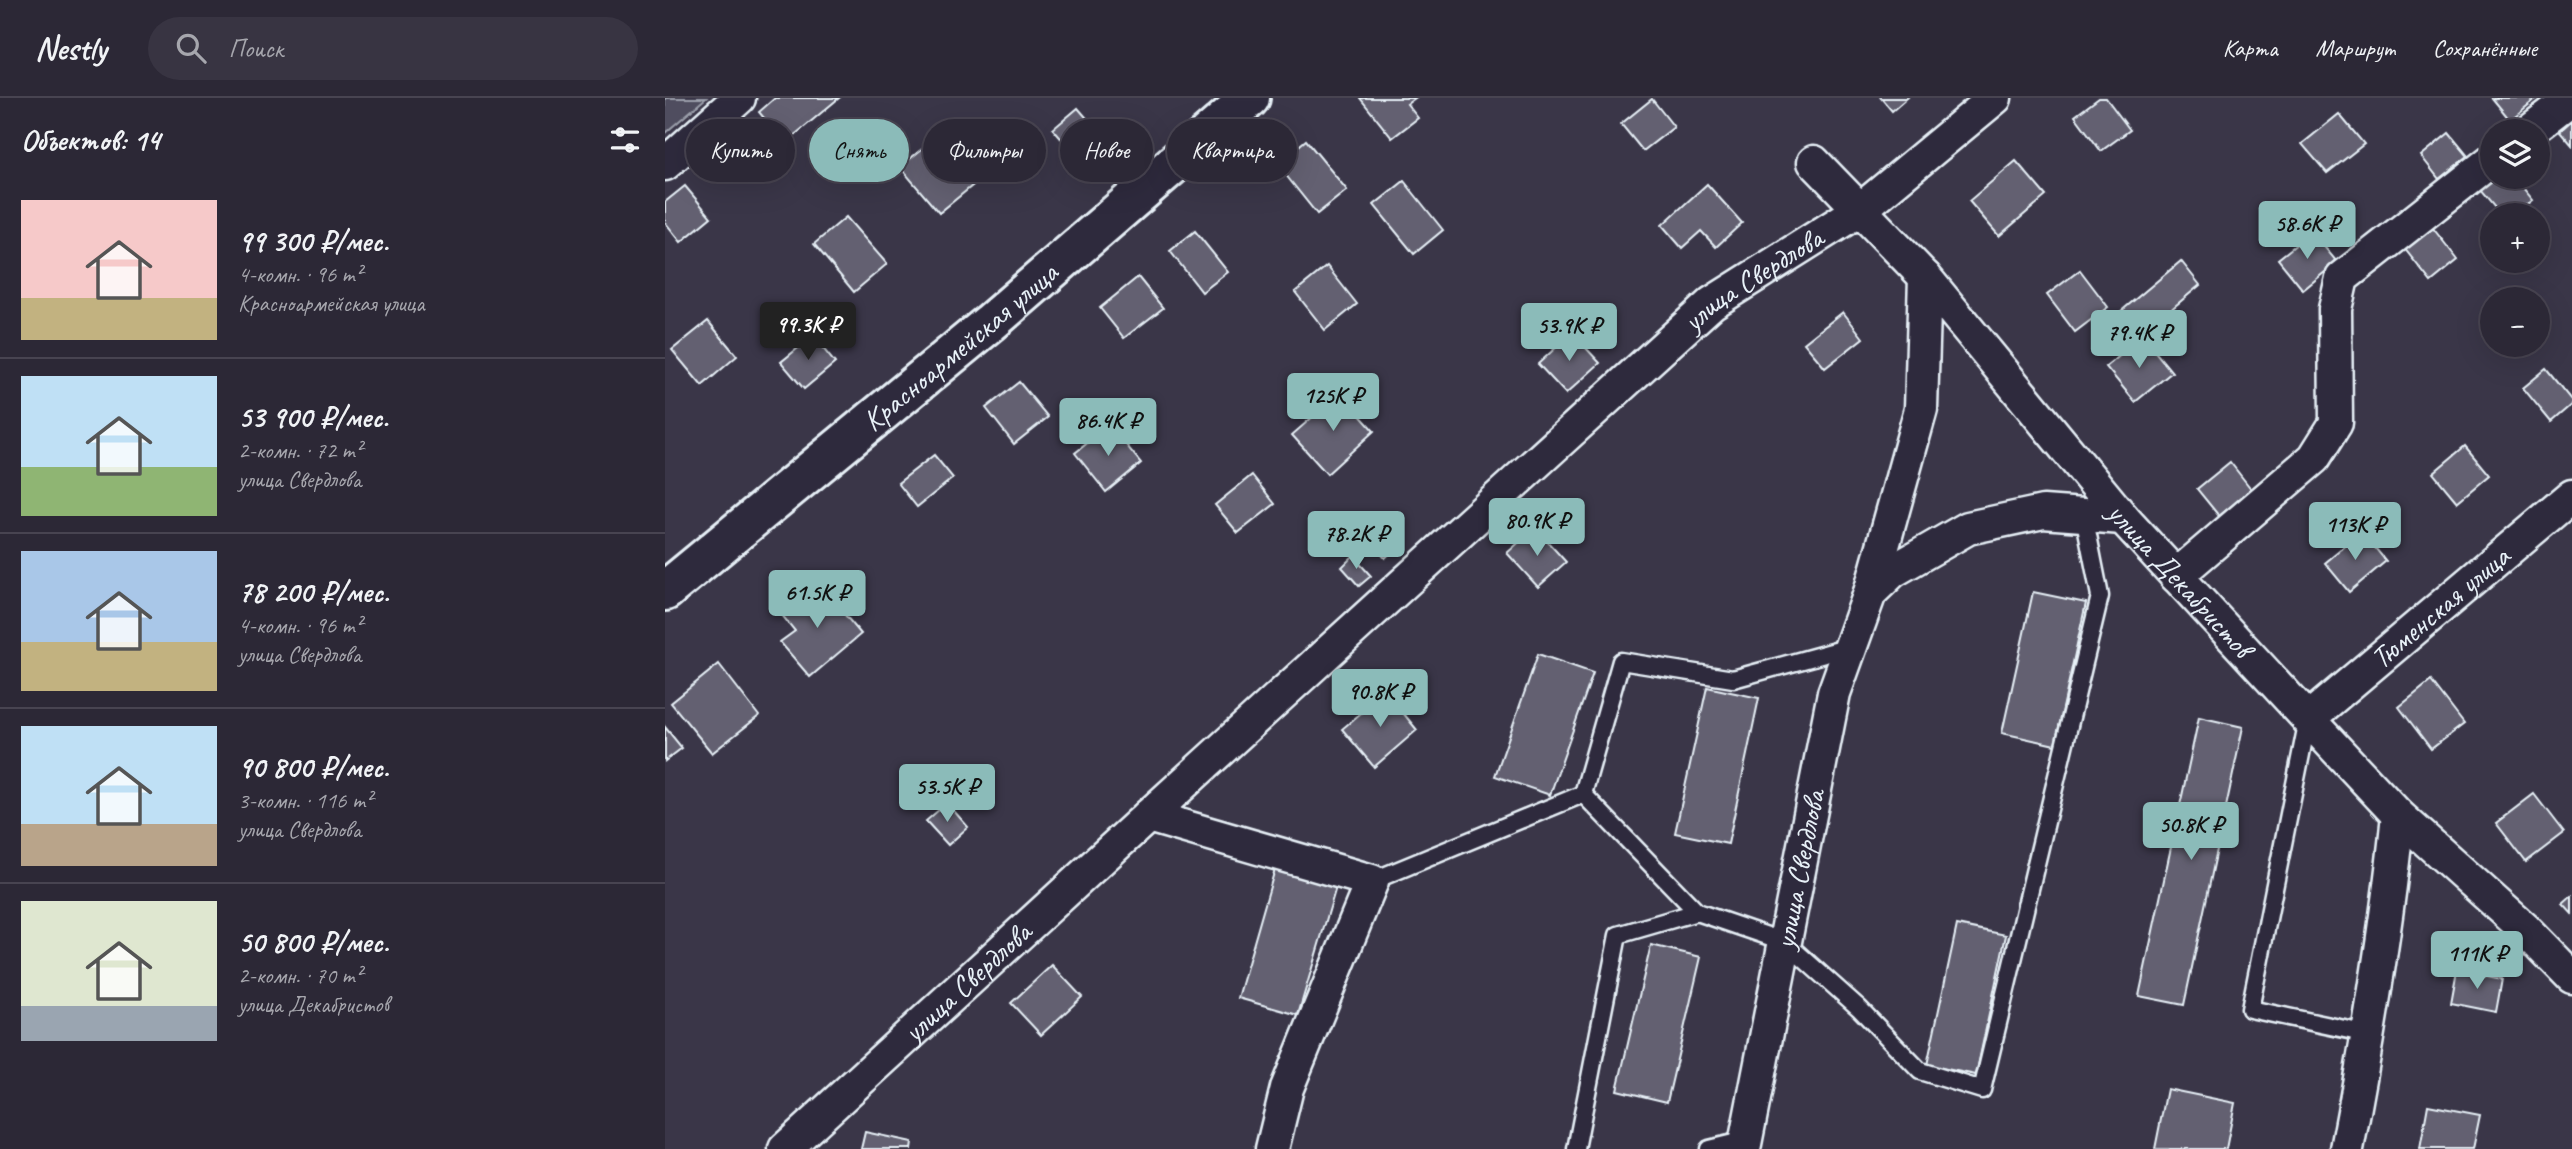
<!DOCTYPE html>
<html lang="ru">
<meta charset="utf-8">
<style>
body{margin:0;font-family:Caveat,sans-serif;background:#383442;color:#f1f3f6;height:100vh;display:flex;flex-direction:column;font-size:26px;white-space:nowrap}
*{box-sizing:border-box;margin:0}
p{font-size:23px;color:#a6a6ad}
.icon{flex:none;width:38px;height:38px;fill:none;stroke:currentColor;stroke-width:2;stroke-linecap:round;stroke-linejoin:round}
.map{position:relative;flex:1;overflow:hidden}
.drawer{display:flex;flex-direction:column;background:#2c2836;width:665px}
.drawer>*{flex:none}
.banner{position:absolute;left:21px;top:21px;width:665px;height:63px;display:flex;gap:14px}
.tools{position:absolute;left:1815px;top:21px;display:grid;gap:14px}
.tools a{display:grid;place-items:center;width:70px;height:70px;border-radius:50%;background:#2c2836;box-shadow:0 7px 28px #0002,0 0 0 2px #484451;font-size:35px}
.price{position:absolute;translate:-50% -60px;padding:0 16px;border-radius:7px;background:#8bbbb9;color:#111;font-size:23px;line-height:46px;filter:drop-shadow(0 2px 4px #0008)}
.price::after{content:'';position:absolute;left:50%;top:42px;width:21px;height:16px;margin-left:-10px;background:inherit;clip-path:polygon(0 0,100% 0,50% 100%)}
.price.on{background:#222;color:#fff}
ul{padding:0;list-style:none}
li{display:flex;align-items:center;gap:21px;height:175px;padding:0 21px}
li+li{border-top:2px solid #484451}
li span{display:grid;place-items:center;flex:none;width:196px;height:140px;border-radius:0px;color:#555}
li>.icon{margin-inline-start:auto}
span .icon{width:84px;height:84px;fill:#fffc;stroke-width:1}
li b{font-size:30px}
h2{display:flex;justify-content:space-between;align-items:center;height:84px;padding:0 21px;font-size:30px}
.tag{padding:0 24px;border-radius:32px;background:#2c2836;box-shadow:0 7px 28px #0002,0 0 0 2px #484451;font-size:24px;line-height:63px}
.tag.on{background:#8bbbb9;color:#111}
header{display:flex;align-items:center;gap:42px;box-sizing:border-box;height:98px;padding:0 35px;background:#2c2836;border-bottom:2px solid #484451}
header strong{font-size:33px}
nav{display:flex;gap:38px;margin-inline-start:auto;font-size:24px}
.search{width:490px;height:63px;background:#383442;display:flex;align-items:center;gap:18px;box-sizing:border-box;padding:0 24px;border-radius:38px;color:#a6a6ad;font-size:26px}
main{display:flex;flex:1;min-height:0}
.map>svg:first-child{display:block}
.green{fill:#504e5f;stroke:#9ca0ac;stroke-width:2}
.building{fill:#636171;stroke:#e8f1f8;stroke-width:2}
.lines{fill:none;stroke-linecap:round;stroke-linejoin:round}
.service-casing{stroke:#e8f1f8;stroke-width:21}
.minor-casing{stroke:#e8f1f8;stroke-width:37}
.secondary-casing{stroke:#e8f1f8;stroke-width:44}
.service{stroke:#2f2a3d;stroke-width:16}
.minor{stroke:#2f2a3d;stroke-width:32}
.secondary{stroke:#2f2a3d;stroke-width:38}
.labels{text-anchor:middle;stroke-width:5;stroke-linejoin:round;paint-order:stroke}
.street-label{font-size:30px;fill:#e8f1f8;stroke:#2f2a3d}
</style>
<header>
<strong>Nestly</strong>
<div class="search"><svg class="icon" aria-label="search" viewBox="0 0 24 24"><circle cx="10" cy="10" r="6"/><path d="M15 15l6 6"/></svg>Поиск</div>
<nav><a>Карта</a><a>Маршрут</a><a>Сохранённые</a></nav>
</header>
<main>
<section class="drawer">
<h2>Объектов: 14<svg class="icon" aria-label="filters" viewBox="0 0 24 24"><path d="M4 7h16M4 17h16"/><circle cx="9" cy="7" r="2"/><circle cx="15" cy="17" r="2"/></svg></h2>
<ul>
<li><span style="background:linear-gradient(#f6c9c9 70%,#c2b280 0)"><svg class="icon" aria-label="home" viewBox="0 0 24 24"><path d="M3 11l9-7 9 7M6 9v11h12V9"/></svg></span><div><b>99 300 ₽/мес.</b><p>4-комн. · 96 m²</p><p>Красноармейская улица</p></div></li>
<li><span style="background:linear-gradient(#bfe0f5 65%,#8fb573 0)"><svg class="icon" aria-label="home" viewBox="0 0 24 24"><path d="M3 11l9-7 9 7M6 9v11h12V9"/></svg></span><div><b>53 900 ₽/мес.</b><p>2-комн. · 72 m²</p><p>улица Свердлова</p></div></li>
<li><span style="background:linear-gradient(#a9c7e8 65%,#c2b280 0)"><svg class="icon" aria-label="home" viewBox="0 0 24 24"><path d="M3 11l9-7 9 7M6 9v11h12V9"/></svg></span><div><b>78 200 ₽/мес.</b><p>4-комн. · 96 m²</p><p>улица Свердлова</p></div></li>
<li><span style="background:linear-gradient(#bfe0f5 70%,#b9a48a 0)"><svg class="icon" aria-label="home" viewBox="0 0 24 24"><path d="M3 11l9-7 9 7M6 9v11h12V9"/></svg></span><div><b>90 800 ₽/мес.</b><p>3-комн. · 116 m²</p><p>улица Свердлова</p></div></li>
<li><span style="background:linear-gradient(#dfe7d0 75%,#9aa5b1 0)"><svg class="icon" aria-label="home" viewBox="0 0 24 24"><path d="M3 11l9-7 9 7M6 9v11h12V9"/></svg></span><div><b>50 800 ₽/мес.</b><p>2-комн. · 70 m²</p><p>улица Декабристов</p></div></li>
</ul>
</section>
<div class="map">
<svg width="1907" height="1051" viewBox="0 0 1907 1051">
<rect width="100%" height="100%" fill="#3a3648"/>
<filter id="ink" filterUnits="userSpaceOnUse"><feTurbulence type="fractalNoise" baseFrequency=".0143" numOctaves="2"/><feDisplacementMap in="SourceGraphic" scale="14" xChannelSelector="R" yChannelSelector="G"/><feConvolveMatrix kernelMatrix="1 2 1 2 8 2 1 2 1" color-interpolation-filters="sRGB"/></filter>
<g filter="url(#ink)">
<polygon class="green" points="0,0 41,0 0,35"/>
<g class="building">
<polygon points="110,0 174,0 120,45 94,14"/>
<polygon points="695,0 750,0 742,6 753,20 727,40"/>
<polygon points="1216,0 1242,0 1227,13"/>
<polygon points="1434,0 1441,0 1465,32 1436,53 1410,18"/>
<polygon points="1827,0 1872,0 1845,22"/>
<polygon points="987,1 1009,29 978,53 956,26"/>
<polygon points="413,10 441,42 416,64 388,31"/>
<polygon points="1674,16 1699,46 1662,75 1637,46"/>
<polygon points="1907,22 1907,47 1895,33"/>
<polygon points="285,28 324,74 274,115 235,69"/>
<polygon points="1784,35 1803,58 1774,81 1756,58"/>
<polygon points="641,42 682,92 652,116 612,66"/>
<polygon points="1351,63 1381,98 1334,138 1304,103"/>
<polygon points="1829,79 1849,79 1868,102 1849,117 1836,117 1814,91"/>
<polygon points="739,83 778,132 749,156 709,107"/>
<polygon points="1042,86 1077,125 1051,149 1036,133 1017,150 997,127"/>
<polygon points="20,88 46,119 16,144 0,124 0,104"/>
<polygon points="181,119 222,166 189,194 149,146"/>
<polygon points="1767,129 1793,162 1766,184 1739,150"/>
<polygon points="530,133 563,174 537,194 505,153"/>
<polygon points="1647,134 1672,164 1638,192 1613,161"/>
<polygon points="1516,163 1535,187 1467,244 1448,220"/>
<polygon points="662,168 692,206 660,232 630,194"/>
<polygon points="1415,172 1443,209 1410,234 1382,197"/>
<polygon points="473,179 498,210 459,240 435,210"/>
<polygon points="1178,214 1198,240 1160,270 1139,245"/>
<polygon points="43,223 72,258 37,288 7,252"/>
<polygon points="907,235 935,265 901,296 873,266"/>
<polygon points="148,238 170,265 139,291 116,264"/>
<polygon points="1478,239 1507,274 1470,304 1441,269"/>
<polygon points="1881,271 1907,303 1907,306 1886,324 1858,290"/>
<polygon points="354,284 383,319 349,346 321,310"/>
<polygon points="675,295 709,333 662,376 627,337"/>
<polygon points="445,327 476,365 441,394 410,355"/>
<polygon points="1800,348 1824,377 1792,404 1768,375"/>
<polygon points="269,357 288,380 252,409 233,385"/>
<polygon points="1565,364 1587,392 1554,418 1532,391"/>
<polygon points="587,377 610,406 573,435 550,407"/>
<polygon points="730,429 741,441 720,460 709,448"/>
<polygon points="870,430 901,464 873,489 842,455"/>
<polygon points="1697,434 1721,463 1684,494 1660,465"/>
<polygon points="688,458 706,478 694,488 677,469"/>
<polygon points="153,485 196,536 145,579 115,544 130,533 116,516"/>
<polygon points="1368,494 1421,505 1390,647 1337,635"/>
<polygon points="873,556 928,575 885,697 830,678"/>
<polygon points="54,566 94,618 47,655 6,605"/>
<polygon points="1766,583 1799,626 1766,651 1734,609"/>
<polygon points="1042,589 1094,600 1063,746 1010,735"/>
<polygon points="721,594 752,632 709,669 677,631"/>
<polygon points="1534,619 1578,629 1519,907 1474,898"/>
<polygon points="0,629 17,650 0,663"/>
<polygon points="1869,696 1899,735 1861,764 1831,725"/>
<polygon points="282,705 303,729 283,747 261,723"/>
<polygon points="610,771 671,789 633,917 573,900"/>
<polygon points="1907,798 1907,816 1898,806"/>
<polygon points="1292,827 1341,837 1311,977 1262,967"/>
<polygon points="986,847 1036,859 1002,1004 952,992"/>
<polygon points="387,867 417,899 376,937 346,905"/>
<polygon points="1792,872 1837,881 1831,914 1786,905"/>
<polygon points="1502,991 1570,1005 1561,1051 1490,1051"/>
<polygon points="1763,1007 1815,1017 1808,1051 1755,1051"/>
<polygon points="200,1034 247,1044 246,1051 196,1051"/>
</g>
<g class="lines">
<g class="service-casing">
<g id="service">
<polyline points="1185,549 1068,581 956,563 918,696 1032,814 1120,844 1194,910 1255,973 1317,992 1435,498 1419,417"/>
<polyline points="1643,621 1585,911 1703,936"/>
<polyline points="707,783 918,696"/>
<polyline points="911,1051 953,837 1032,814"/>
<polyline points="1044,1051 1081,1042"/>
</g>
</g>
<g class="minor-casing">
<g id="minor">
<polyline points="1864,33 1907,0"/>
<path id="s1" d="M1149,64L1260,179L1458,420L1643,621L1733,717L1860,831L1907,879"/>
<polyline points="0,66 74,0"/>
<polyline points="1511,478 1649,360 1671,325 1670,211 1677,180 1827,62"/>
<polyline points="1205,495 1228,473 1303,430 1378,414 1458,420"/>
<path id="s2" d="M1643,621L1907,398"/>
<polyline points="483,718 707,783 622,990 607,1051"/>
<path id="s3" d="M120,1051L483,718L1047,205L1196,111L1330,0"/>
<path id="s4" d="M1079,1051L1169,595L1205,495L1256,311L1260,179"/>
<path d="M1682,1051C1703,941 1722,829 1733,717"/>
</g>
</g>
<g class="secondary-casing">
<g id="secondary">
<path id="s5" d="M0,493L325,225L585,0"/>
</g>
</g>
<use href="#service" class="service"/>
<use href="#minor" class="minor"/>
<use href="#secondary" class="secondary"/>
</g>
</g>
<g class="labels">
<g class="street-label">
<text dy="10" stroke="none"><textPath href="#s3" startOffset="1302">улица Свердлова</textPath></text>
<text dy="10" stroke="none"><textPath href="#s5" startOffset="383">Красноармейская улица</textPath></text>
<text dy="10" stroke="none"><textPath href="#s1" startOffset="556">улица Декабристов</textPath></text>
<text dy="10" stroke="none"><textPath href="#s2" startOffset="173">Тюменская улица</textPath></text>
<text dy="10" stroke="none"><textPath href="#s4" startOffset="285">улица Свердлова</textPath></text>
<text dy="10" stroke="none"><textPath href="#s3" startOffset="247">улица Свердлова</textPath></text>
</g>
</g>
</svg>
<div class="tools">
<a><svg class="icon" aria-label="layers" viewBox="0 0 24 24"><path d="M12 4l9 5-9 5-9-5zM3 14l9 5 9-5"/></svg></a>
<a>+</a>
<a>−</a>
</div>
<b class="price" style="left:1642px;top:163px">58.6K ₽</b>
<b class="price on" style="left:143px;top:264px">99.3K ₽</b>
<b class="price" style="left:904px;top:265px">53.9K ₽</b>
<b class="price" style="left:1474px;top:272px">79.4K ₽</b>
<b class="price" style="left:668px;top:335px">125K ₽</b>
<b class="price" style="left:443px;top:360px">86.4K ₽</b>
<b class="price" style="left:872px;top:460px">80.9K ₽</b>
<b class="price" style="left:1690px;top:464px">113K ₽</b>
<b class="price" style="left:691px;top:473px">78.2K ₽</b>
<b class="price" style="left:152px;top:532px">61.5K ₽</b>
<b class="price" style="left:715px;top:631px">90.8K ₽</b>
<b class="price" style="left:282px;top:726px">53.5K ₽</b>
<b class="price" style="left:1526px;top:764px">50.8K ₽</b>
<b class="price" style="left:1812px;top:893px">111K ₽</b>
<div class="banner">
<a class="tag">Купить</a>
<a class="tag on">Снять</a>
<a class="tag">Фильтры</a>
<a class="tag">Новое</a>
<a class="tag">Квартира</a>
</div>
</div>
</main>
